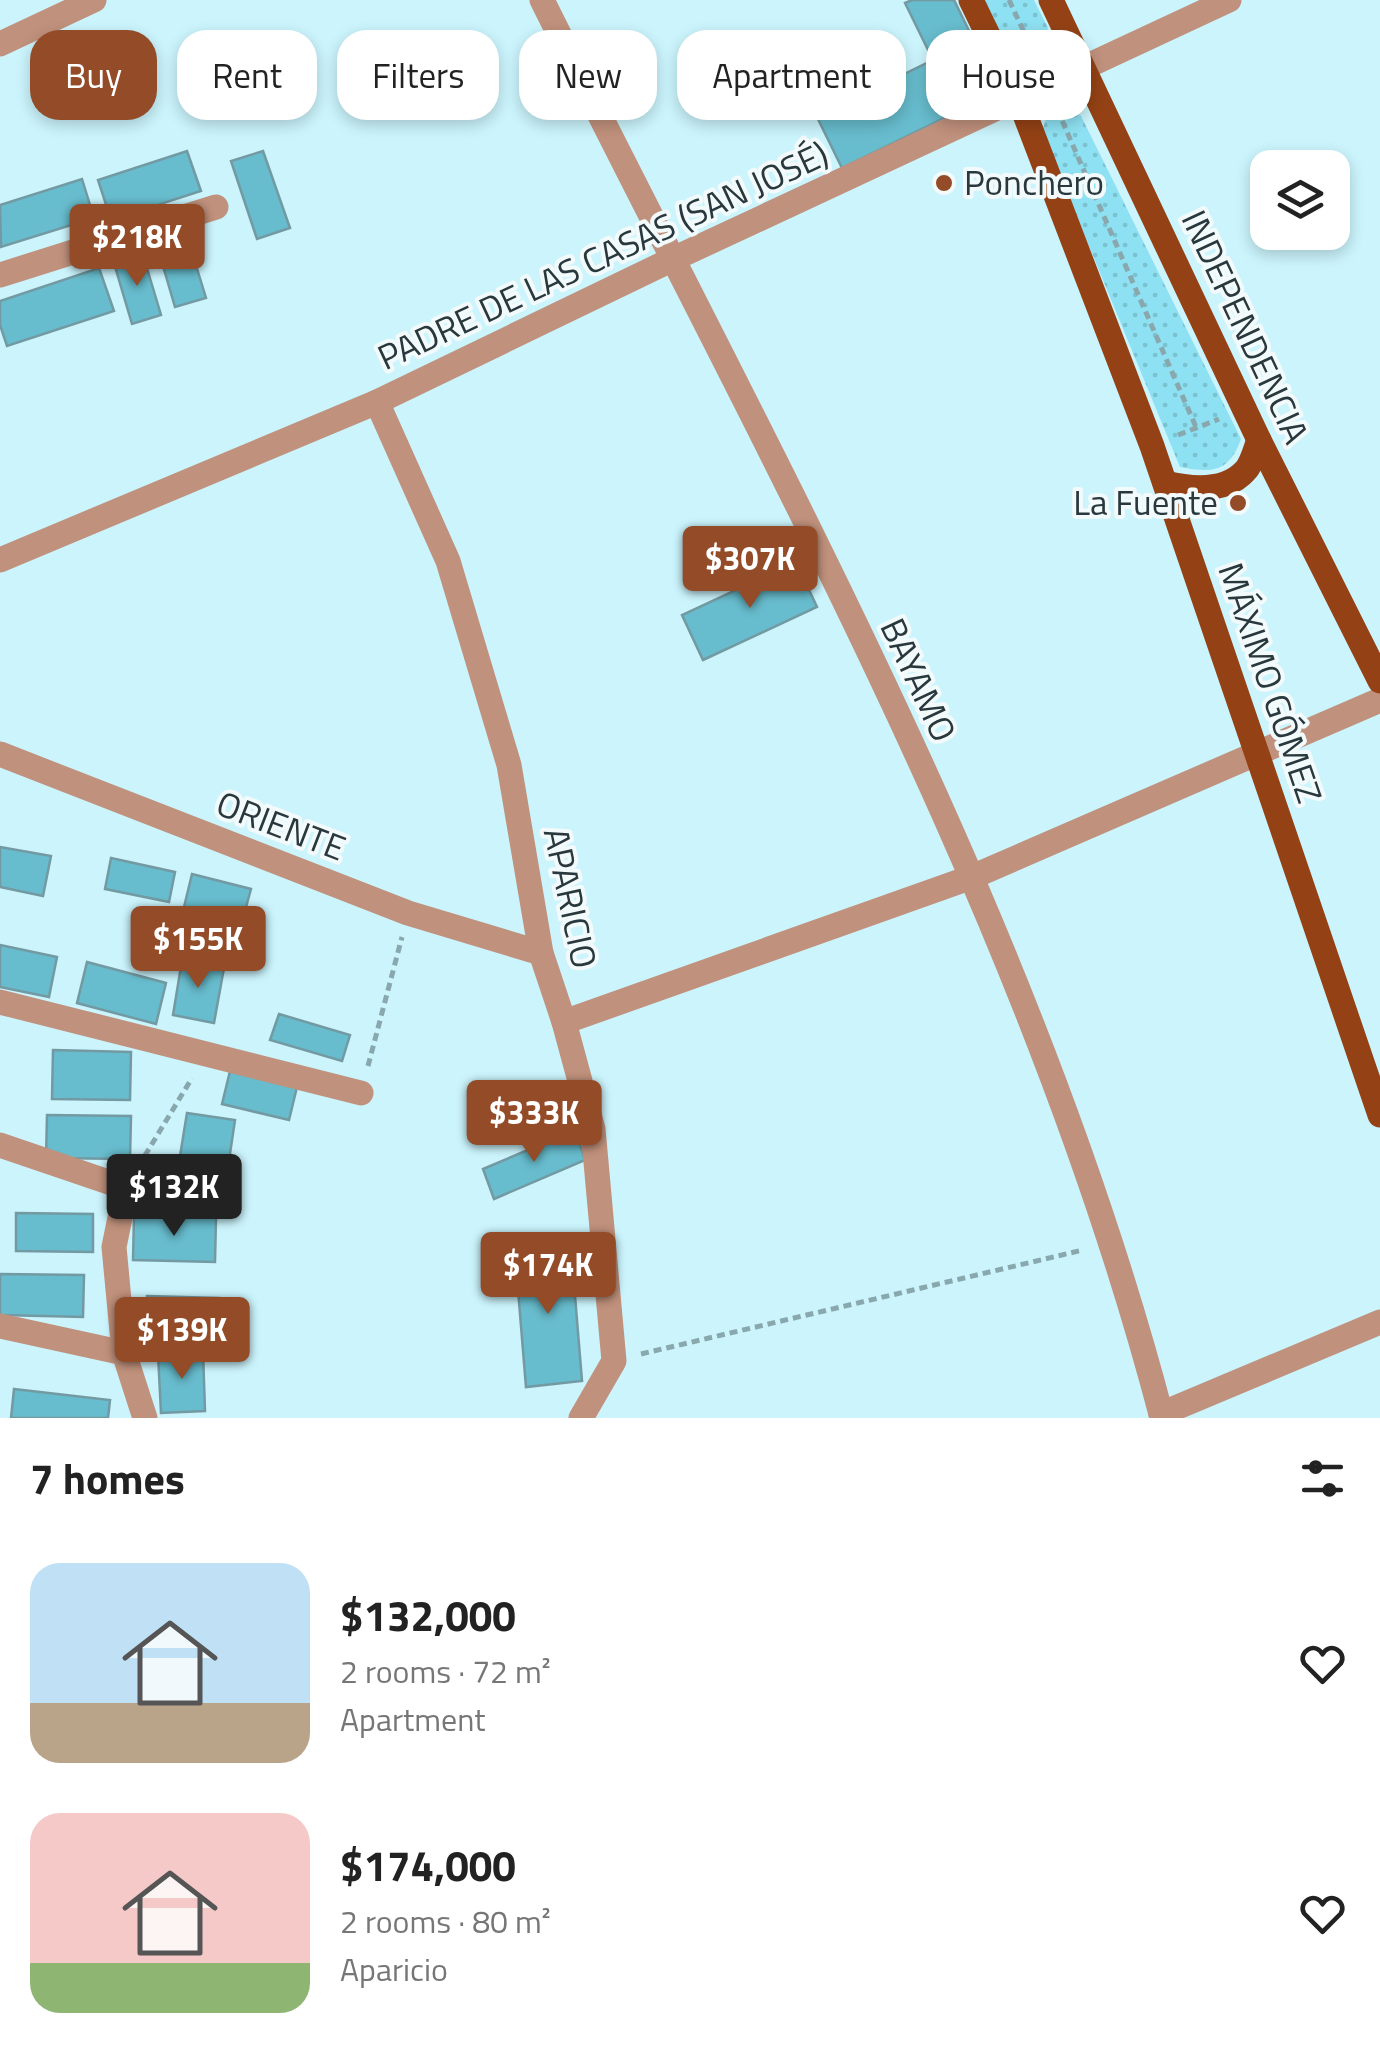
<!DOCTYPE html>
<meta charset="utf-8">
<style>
body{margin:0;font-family:"Titillium Web",sans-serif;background:#f2f2f2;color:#222;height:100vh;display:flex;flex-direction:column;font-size:38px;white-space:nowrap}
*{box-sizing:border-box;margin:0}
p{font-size:32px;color:#767676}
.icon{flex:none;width:55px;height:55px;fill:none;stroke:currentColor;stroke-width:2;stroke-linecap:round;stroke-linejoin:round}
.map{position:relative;height:1418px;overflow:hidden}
.drawer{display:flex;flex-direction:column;background:#fff;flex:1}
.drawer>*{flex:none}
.guide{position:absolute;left:30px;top:30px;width:1320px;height:90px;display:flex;gap:20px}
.controls{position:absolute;left:1250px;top:150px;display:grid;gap:20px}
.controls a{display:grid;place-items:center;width:100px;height:100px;border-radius:20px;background:#fff;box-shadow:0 5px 15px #0003;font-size:50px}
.price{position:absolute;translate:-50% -85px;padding:0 22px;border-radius:10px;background:#934b28;color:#fff;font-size:32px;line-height:65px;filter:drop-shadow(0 2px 5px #0008)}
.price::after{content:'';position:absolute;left:50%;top:60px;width:30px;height:22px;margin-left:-15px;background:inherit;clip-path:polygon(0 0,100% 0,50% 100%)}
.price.current{background:#222;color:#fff}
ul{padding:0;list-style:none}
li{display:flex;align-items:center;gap:30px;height:250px;padding:0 30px}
li span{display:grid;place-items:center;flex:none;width:280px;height:200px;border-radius:30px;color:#555}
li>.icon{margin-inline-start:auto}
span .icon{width:120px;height:120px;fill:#fffc;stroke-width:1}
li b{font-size:42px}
h2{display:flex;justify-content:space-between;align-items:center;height:120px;padding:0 30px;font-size:42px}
.tag{padding:0 35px;border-radius:30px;background:#fff;box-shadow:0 5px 15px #0003;font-size:35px;line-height:90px}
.tag.current{background:#934b28;color:#fff}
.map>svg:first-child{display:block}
.park{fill:url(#park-dots)}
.building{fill:#67bccd;stroke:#739aa2;stroke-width:2.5}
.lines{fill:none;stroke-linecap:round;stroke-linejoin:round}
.path{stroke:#89a8ae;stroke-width:5;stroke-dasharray:8 5;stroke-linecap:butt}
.minor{stroke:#c0917c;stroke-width:25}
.major{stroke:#944215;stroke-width:25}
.poi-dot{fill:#934b28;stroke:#f2fafc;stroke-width:4}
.labels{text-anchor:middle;stroke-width:8;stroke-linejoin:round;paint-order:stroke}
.poi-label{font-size:35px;fill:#28383c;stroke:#f2fafc;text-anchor:start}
.street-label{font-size:35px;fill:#28383c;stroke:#f2fafc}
</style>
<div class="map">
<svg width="1380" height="1418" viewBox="0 0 1380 1418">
<defs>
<pattern id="park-dots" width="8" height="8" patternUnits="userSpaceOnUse" patternTransform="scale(2.5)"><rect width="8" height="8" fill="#8ee1f2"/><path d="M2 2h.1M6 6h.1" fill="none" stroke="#7ac2d0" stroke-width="1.8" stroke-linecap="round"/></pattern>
</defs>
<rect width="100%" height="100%" fill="#cbf4fc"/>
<g class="park">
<path d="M983,0H1034L1048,28C1041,49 1026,54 1006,48Z"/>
<path d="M1071,108L1081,116L1241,439C1229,473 1211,473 1180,467L1042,132L1047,115L1057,109Z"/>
</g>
<g class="building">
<polygon points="912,0 954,0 999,92 958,111 905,3"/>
<polygon points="933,60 958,111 842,168 817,117"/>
<polygon points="187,151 201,191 111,220 98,180"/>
<polygon points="263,151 290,228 257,239 231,161"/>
<polygon points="82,179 94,218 1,247 0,205"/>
<polygon points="186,233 206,298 175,307 156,242"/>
<polygon points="143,255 161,315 132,324 114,263"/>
<polygon points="99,268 114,311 7,346 0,325 0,301"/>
<polygon points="796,562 817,607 703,660 682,615"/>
<polygon points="0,847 51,856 43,896 0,887"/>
<polygon points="111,858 175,872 169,902 105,889"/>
<polygon points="192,874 251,889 242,922 184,907"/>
<polygon points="0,945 57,957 49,997 0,987"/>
<polygon points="182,960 224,968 214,1023 173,1015"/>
<polygon points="87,962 166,983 156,1024 77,1003"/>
<polygon points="279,1014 350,1035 342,1061 270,1040"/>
<polygon points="53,1050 131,1052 130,1100 52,1099"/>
<polygon points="230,1071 297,1087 289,1120 222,1104"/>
<polygon points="187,1113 235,1120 223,1201 174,1193"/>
<polygon points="47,1115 131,1116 130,1159 46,1158"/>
<polygon points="575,1130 585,1160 494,1199 483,1169"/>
<polygon points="16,1213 93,1214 93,1252 16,1251"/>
<polygon points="134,1216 216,1218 215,1262 133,1260"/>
<polygon points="571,1247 582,1381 526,1387 515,1253"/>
<polygon points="0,1274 84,1275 83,1317 0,1315"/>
<polygon points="147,1296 219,1298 218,1328 146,1325"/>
<polygon points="203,1351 205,1411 161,1413 158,1354"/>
<polygon points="14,1389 110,1400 108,1418 11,1418"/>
</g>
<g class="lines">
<g class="path">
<polyline points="1009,0 1038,62"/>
<polyline points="1057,109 1196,427"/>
<polyline points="1178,435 1219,419"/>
<polyline points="368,1066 402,937"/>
<polyline points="138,1167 192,1078"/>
<polyline points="641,1354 1083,1250"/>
</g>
<g class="minor">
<path d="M542,0C771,461 1031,917 1162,1418"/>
<polyline points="0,44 94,0"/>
<polyline points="0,275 216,207"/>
<polyline points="377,402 448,561 509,765 541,953 564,1022 593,1129 614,1361 581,1418"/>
<polyline points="0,560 377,402 671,260 1229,0"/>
<polyline points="0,754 408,913 541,953"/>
<polyline points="0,1002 361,1093"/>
<polyline points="564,1022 972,877 1380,700"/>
<polyline points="0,1145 126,1188 114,1247 124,1353 145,1418"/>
<polyline points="0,1326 124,1353"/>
<polyline points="1161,1414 1380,1322"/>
</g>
<g class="major">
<polyline points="971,0 1019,99 1152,446 1380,1115"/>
<polyline points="1051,0 1259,440 1380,681"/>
<path d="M1165,483C1190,489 1225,493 1245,471C1252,464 1255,450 1259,440"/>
</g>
</g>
<g class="poi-dot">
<circle cx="944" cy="183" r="10"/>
<circle cx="1238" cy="503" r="10"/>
</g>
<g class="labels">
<g class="poi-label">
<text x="964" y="195">Ponchero</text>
<text x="1218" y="515" text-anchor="end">La Fuente</text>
</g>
<g class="street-label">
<text transform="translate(603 256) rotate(-25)" y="12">PADRE DE LAS CASAS (SAN JOSÉ)</text>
<text transform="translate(1245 327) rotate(65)" y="12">INDEPENDENCIA</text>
<text transform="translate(918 680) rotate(65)" y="12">BAYAMO</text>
<text transform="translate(1270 683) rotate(71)" y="12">MÁXIMO GÓMEZ</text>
<text transform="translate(281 826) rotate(21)" y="12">ORIENTE</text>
<text transform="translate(570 898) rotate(78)" y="12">APARICIO</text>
</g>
</g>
</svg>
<div class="controls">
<a><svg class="icon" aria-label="layers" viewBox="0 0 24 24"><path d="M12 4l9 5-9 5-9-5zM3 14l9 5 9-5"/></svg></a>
</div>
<b class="price" style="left:137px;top:289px">$218K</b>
<b class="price" style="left:750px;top:611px">$307K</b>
<b class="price" style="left:198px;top:991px">$155K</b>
<b class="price" style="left:534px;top:1165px">$333K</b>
<b class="price current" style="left:174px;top:1239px">$132K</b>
<b class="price" style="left:548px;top:1317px">$174K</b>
<b class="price" style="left:182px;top:1382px">$139K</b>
<div class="guide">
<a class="tag current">Buy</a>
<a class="tag">Rent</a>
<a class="tag">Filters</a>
<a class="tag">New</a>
<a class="tag">Apartment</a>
<a class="tag">House</a>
</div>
</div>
<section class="drawer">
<h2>7 homes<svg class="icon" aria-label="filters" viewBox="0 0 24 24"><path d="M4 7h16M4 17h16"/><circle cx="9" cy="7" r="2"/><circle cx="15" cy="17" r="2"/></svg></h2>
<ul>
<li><span style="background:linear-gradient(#bfe0f5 70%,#b9a48a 0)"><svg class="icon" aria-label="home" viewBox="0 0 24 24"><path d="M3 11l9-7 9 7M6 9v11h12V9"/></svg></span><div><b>$132,000</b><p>2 rooms · 72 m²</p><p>Apartment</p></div><svg class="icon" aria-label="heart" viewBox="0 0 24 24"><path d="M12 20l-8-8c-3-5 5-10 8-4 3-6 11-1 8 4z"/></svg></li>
<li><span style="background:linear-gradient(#f6c9c9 75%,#8fb573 0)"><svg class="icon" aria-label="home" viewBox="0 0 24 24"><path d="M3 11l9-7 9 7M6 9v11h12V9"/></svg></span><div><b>$174,000</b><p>2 rooms · 80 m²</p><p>Aparicio</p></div><svg class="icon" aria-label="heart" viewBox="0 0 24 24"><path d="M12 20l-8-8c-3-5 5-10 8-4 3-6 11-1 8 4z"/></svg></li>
</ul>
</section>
